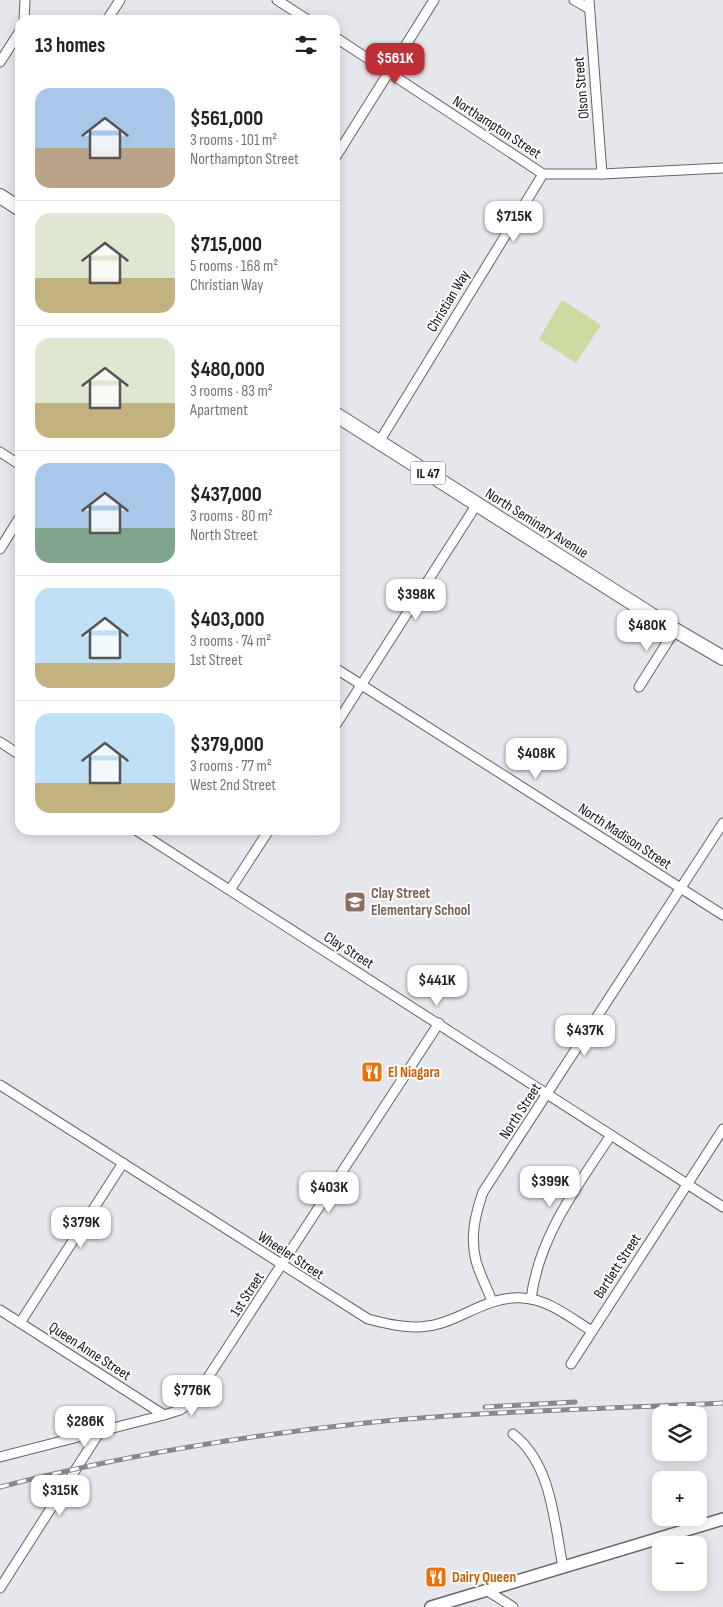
<!DOCTYPE html>
<meta charset="utf-8">
<style>
body{margin:0;font-family:"Sofia Sans Condensed",sans-serif;background:#f2f2f2;color:#222;height:100vh;display:flex;flex-direction:column;font-size:19px;white-space:nowrap}
*{box-sizing:border-box;margin:0}
p{font-size:16px;color:#767676}
.icon{flex:none;width:28px;height:28px;fill:none;stroke:currentColor;stroke-width:2;stroke-linecap:round;stroke-linejoin:round}
.map{position:relative;flex:1;overflow:hidden}
.side{position:absolute;left:15px;top:15px;width:325px;height:820px;display:flex;flex-direction:column;background:#fff;border-radius:15px;box-shadow:0 2px 12px #0003}
.side>*{flex:none}
.tools{position:absolute;left:652px;top:1406px;display:grid;gap:10px}
.tools a{display:grid;place-items:center;width:55px;height:55px;border-radius:10px;background:#fff;box-shadow:0 2px 12px #0003;font-size:25px}
.price{position:absolute;translate:-50% -42px;padding:0 11px;border-radius:10px;background:#fff;color:#222;font-size:16px;line-height:32px;filter:drop-shadow(0 1px 2px #0008)}
.price::after{content:'';position:absolute;left:50%;top:30px;width:15px;height:11px;margin-left:-8px;background:inherit;clip-path:polygon(0 0,100% 0,50% 100%)}
.price.selected{background:#bf2f38;color:#fff}
ul{padding:0;list-style:none}
li{display:flex;align-items:center;gap:15px;height:125px;padding:0 20px}
li+li{border-top:1px solid #e0e0e0}
li span{display:grid;place-items:center;flex:none;width:140px;height:100px;border-radius:15px;color:#555}
li>.icon{margin-inline-start:auto}
span .icon{width:60px;height:60px;fill:#fffc;stroke-width:1}
li b{font-size:21px}
h2{display:flex;justify-content:space-between;align-items:center;height:60px;padding:0 20px;font-size:21px}
.map>svg:first-child{display:block}
.green{fill:#cddaa1}
.lines{fill:none;stroke-linecap:round;stroke-linejoin:round}
.street-casing{stroke:#64646a;stroke-width:11}
.secondary-casing{stroke:#64646a;stroke-width:14}
.primary-casing{stroke:#64646a;stroke-width:16}
.street{stroke:#fff;stroke-width:9}
.secondary{stroke:#fff;stroke-width:11}
.primary{stroke:#fff;stroke-width:14}
.rail-casing{stroke:#88888d;stroke-width:5}
.rail{stroke:#fff;stroke-width:3;stroke-dasharray:9;stroke-linecap:butt}
.labels{text-anchor:middle;stroke-width:4;stroke-linejoin:round;paint-order:stroke}
.shield{fill:#fff;stroke:#5b5b5d;stroke-width:1}
.shield-label{font-size:14px;font-weight:bold;fill:#151517}
.street-label{font-size:15px;fill:#151517;stroke:#fff}
.education-label{font-size:15px;font-weight:bold;fill:#785e54;stroke:#fff;text-anchor:start}
.food-label{font-size:15px;font-weight:bold;fill:#c56008;stroke:#fff;text-anchor:start}
</style>
<div class="map">
<svg width="723" height="1607" viewBox="0 0 723 1607">
<rect width="100%" height="100%" fill="#e6e6ed"/>
<polygon class="green" points="562,300 601,325 576,363 539,339"/>
<g class="lines">
<g class="street-casing">
<g id="street">
<polyline points="277,0 308,20"/>
<polyline points="574,0 588,8"/>
<polyline points="589,0 602,174"/>
<polyline points="24,20 25,0"/>
<polyline points="107,20 120,0"/>
<polyline points="335,37 543,174"/>
<polyline points="0,62 20,31"/>
<polyline points="335,158 434,0"/>
<polyline points="379,442 543,174 602,174 723,168"/>
<polyline points="0,452 20,465"/>
<polyline points="0,549 20,517"/>
<polyline points="335,668 723,915"/>
<polyline points="639,687 675,630"/>
<polyline points="335,726 477,504"/>
<polyline points="0,742 20,755"/>
<polyline points="136,830 723,1207"/>
<polyline points="230,890 269,830"/>
<path d="M0,1085L368,1319C387,1324 408,1329 428,1326C460,1322 487,1295 523,1298C548,1299 572,1319 592,1331"/>
<path d="M531,1299C539,1236 577,1187 611,1135"/>
<path d="M492,1301C487,1288 480,1275 476,1261C470,1237 475,1215 483,1192L723,823"/>
<polyline points="0,1310 164,1415"/>
<polyline points="20,1323 123,1163"/>
<polyline points="571,1364 723,1129"/>
<path d="M513,1434C552,1464 554,1522 563,1567"/>
<polyline points="0,1457 164,1415 180,1410 192,1402 439,1023"/>
<polyline points="0,1588 99,1433"/>
<polyline points="486,1590 513,1607"/>
</g>
</g>
<g class="secondary-casing">
<polyline id="secondary" points="431,1607 723,1519"/>
</g>
<g class="primary-casing">
<g id="primary">
<polyline points="0,196 20,209"/>
<polyline points="335,414 675,630 723,658"/>
</g>
</g>
<use href="#street" class="street"/>
<use href="#secondary" class="secondary"/>
<use href="#primary" class="primary"/>
<g class="rail-casing">
<g id="rail">
<polyline points="485,1407 575,1402"/>
<path d="M0,1487C120,1456 242,1436 365,1423C484,1411 604,1409 723,1403"/>
</g>
</g>
<use href="#rail" class="rail"/>
</g>
<defs>
<g id="school-square" transform="scale(1.125)"><rect x="-9" y="-9" width="18" height="18" rx="4" fill="#8d6e63" stroke="#fff"/><path d="M0-5L7-2L0 1L-7-2ZM-4 1L0 2.5L4 1V4Q0 6-4 4Z" fill="#fff"/></g>
<g id="restaurant-square" transform="scale(1.125)"><rect x="-9" y="-9" width="18" height="18" rx="4" fill="#e8710a" stroke="#fff"/><path d="M-5-6h1v4h1v-4h1v4h1v-4h1v5L-1.5 .5V6h-2V.5L-5-1ZM5-6V6H3V1.5H1.5Q1.5-4 5-6Z" fill="#fff"/></g>
</defs>
<g fill-rule="evenodd">
<use href="#school-square" x="355" y="902"/>
<use href="#restaurant-square" x="372" y="1072"/>
<use href="#restaurant-square" x="436" y="1577"/>
</g>
<g class="labels">
<rect class="shield" x="410.5" y="461.5" width="35" height="23" rx="4"/>
<g class="shield-label">
<text x="428" y="478">IL 47</text>
</g>
<g class="street-label">
<text transform="translate(581 88) rotate(-95)" y="5">Olson Street</text>
<text transform="translate(497 127) rotate(33)" y="5">Northampton Street</text>
<text transform="translate(448 301) rotate(-59)" y="5">Christian Way</text>
<text transform="translate(537 523) rotate(32)" y="5">North Seminary Avenue</text>
<text transform="translate(625 836) rotate(33)" y="5">North Madison Street</text>
<text transform="translate(349 950) rotate(32)" y="5">Clay Street</text>
<text transform="translate(520 1111) rotate(-57)" y="5">North Street</text>
<text transform="translate(291 1255) rotate(33)" y="5">Wheeler Street</text>
<text transform="translate(617 1266) rotate(-57)" y="5">Bartlett Street</text>
<text transform="translate(247 1294) rotate(-57)" y="5">1st Street</text>
<text transform="translate(90 1351) rotate(33)" y="5">Queen Anne Street</text>
</g>
<g class="education-label">
<text x="371" y="898">Clay Street<tspan x="371" dy="17">Elementary School</tspan></text>
</g>
<g class="food-label">
<text x="388" y="1077">El Niagara</text>
<text x="452" y="1582">Dairy Queen</text>
</g>
</g>
</svg>
<div class="tools">
<a><svg class="icon" aria-label="layers" viewBox="0 0 24 24"><path d="M12 4l9 5-9 5-9-5zM3 14l9 5 9-5"/></svg></a>
<a>+</a>
<a>−</a>
</div>
<b class="price selected" style="left:395px;top:85px">$561K</b>
<b class="price" style="left:514px;top:243px">$715K</b>
<b class="price" style="left:416px;top:621px">$398K</b>
<b class="price" style="left:647px;top:652px">$480K</b>
<b class="price" style="left:536px;top:780px">$408K</b>
<b class="price" style="left:437px;top:1007px">$441K</b>
<b class="price" style="left:585px;top:1057px">$437K</b>
<b class="price" style="left:550px;top:1208px">$399K</b>
<b class="price" style="left:329px;top:1214px">$403K</b>
<b class="price" style="left:81px;top:1249px">$379K</b>
<b class="price" style="left:192px;top:1417px">$776K</b>
<b class="price" style="left:85px;top:1448px">$286K</b>
<b class="price" style="left:60px;top:1517px">$315K</b>
<section class="side">
<h2>13 homes<svg class="icon" aria-label="filters" viewBox="0 0 24 24"><path d="M4 7h16M4 17h16"/><circle cx="9" cy="7" r="2"/><circle cx="15" cy="17" r="2"/></svg></h2>
<ul>
<li><span style="background:linear-gradient(#a9c7e8 60%,#b9a48a 0)"><svg class="icon" aria-label="home" viewBox="0 0 24 24"><path d="M3 11l9-7 9 7M6 9v11h12V9"/></svg></span><div><b>$561,000</b><p>3 rooms · 101 m²</p><p>Northampton Street</p></div></li>
<li><span style="background:linear-gradient(#dfe7d0 65%,#c2b280 0)"><svg class="icon" aria-label="home" viewBox="0 0 24 24"><path d="M3 11l9-7 9 7M6 9v11h12V9"/></svg></span><div><b>$715,000</b><p>5 rooms · 168 m²</p><p>Christian Way</p></div></li>
<li><span style="background:linear-gradient(#dfe7d0 65%,#c2b280 0)"><svg class="icon" aria-label="home" viewBox="0 0 24 24"><path d="M3 11l9-7 9 7M6 9v11h12V9"/></svg></span><div><b>$480,000</b><p>3 rooms · 83 m²</p><p>Apartment</p></div></li>
<li><span style="background:linear-gradient(#a9c7e8 65%,#7fa58c 0)"><svg class="icon" aria-label="home" viewBox="0 0 24 24"><path d="M3 11l9-7 9 7M6 9v11h12V9"/></svg></span><div><b>$437,000</b><p>3 rooms · 80 m²</p><p>North Street</p></div></li>
<li><span style="background:linear-gradient(#bfe0f5 75%,#c2b280 0)"><svg class="icon" aria-label="home" viewBox="0 0 24 24"><path d="M3 11l9-7 9 7M6 9v11h12V9"/></svg></span><div><b>$403,000</b><p>3 rooms · 74 m²</p><p>1st Street</p></div></li>
<li><span style="background:linear-gradient(#bfe0f5 70%,#c2b280 0)"><svg class="icon" aria-label="home" viewBox="0 0 24 24"><path d="M3 11l9-7 9 7M6 9v11h12V9"/></svg></span><div><b>$379,000</b><p>3 rooms · 77 m²</p><p>West 2nd Street</p></div></li>
</ul>
</section>
</div>
